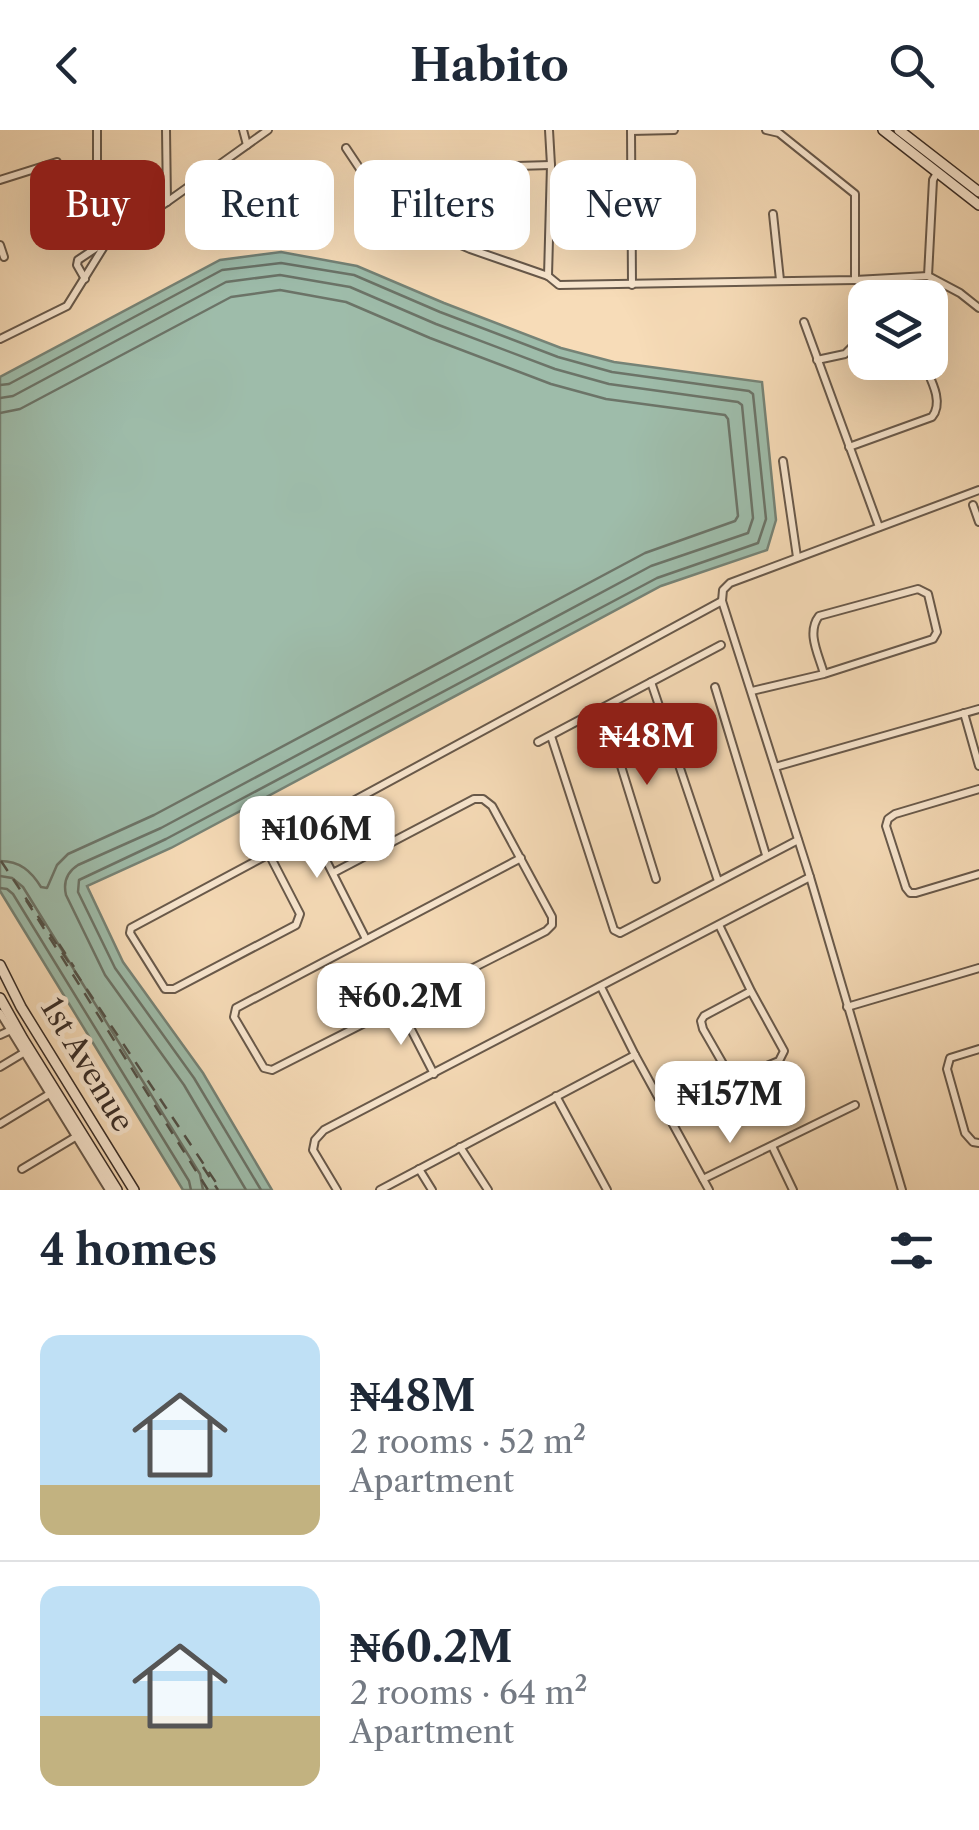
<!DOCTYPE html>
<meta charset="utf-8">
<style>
body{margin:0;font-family:"Libre Caslon Text",serif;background:#f2f2f3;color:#1f2937;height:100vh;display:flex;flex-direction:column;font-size:38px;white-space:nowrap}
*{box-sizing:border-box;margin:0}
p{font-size:32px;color:#747a83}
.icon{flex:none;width:55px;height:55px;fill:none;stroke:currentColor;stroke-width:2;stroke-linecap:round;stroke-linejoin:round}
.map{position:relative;height:1060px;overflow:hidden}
.sheet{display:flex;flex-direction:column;background:#fff;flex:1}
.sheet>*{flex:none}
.guide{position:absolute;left:30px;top:30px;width:920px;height:90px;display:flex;gap:20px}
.controls{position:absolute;left:848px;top:150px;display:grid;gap:20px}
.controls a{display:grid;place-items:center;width:100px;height:100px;border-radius:20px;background:#fff;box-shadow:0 10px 40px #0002;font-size:50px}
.price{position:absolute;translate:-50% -85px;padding:0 22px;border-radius:20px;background:#fff;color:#222;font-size:32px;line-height:65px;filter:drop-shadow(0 2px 5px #0008)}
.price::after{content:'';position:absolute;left:50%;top:60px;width:30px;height:22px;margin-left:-15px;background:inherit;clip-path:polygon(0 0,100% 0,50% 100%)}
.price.current{background:#8f2418;color:#fff}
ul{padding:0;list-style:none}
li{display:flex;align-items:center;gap:30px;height:250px;padding:0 40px}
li+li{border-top:2px solid #e0e1e3}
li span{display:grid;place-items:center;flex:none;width:280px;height:200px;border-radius:20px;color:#555}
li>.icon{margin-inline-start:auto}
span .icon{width:120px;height:120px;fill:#fffc;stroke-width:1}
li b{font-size:42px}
h2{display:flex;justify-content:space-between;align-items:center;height:120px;padding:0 40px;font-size:42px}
.chip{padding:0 35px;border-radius:20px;background:#fff;box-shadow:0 10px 40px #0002;font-size:35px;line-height:90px}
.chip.current{background:#8f2418;color:#fff}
header{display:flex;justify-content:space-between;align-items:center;height:130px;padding:0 40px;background:#fff;font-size:45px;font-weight:800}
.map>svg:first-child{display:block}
.water{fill:#9ebcaa;stroke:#768376;stroke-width:2.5}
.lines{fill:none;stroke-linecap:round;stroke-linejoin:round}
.shore{stroke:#6c7468;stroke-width:2.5}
.ferry{stroke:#525148;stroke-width:2.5;stroke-dasharray:12 10;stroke-linecap:butt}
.minor-casing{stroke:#68594b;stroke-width:10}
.secondary-casing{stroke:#392d27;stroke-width:12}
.minor{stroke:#fae8d1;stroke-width:6}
.secondary{stroke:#fae8d1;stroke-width:9}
.labels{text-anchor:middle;stroke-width:9;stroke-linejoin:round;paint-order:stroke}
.street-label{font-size:30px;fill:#392d27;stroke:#fae8d1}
</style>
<header><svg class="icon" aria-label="back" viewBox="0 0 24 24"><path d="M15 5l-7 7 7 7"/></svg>Habito<svg class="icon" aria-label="search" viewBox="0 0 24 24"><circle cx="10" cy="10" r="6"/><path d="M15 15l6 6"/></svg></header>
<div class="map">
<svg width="979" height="1060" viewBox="0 0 979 1060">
<rect width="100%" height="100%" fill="#f7dcb8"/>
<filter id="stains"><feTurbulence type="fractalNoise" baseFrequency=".002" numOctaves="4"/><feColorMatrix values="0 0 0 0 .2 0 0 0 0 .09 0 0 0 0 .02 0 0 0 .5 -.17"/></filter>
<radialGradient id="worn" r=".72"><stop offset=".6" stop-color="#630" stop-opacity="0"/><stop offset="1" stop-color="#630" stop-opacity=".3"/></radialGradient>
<polygon class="water" points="281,122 357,136 444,173 561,218 614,232 762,252 776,390 767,420 661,456 171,718 87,756 123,832 203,943 272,1060 183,1060 0,761 0,247 220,130"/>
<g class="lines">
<g class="shore">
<polyline points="0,255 9,254 222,140 281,133 354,145 440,182 558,227 612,242 749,261 753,264 766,389 758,413 657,448 166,709 79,750 78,762 115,838 194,948 261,1060"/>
<path d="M0,268L13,266L226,152L280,145L350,157L436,194L555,239L609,254L738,272L742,275L753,388L748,403L651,436L161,698L78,735C67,742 63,752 66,765L105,845L184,955L246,1060"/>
<path d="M0,283L20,279L231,167L280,160L346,172L430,208L551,254L606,269L725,285L728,289L738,386L735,391L645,423L154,685L68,724L57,735L47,758L41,757C31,741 20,731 0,731"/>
<polyline points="0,746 12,748 23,757 200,1044 203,1060"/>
<polyline points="0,758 7,759 13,764 189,1051 191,1060"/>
</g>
<g class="ferry">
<polyline points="1,731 221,1060"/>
<polyline points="26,770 208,1060"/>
<polyline points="59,814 74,837"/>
<polyline points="203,1037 218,1060"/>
</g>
<g class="minor-casing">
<g id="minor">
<polyline points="166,0 167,72"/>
<polyline points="243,0 247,15"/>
<polyline points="631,0 632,155"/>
<polyline points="766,0 779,3 855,64 855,150"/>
<polyline points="631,1 674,0"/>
<polyline points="346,18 374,60 398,88 470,119 548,146 559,155 855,150 928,146"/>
<polyline points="446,38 551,35"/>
<polyline points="937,43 933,50 928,146 960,163 979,178"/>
<polyline points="0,50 57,32"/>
<polyline points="773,84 780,150"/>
<polyline points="0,115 4,127"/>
<polyline points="548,146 551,35 549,0"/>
<polyline points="85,149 77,135 78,130 108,110 97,93 97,0"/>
<polyline points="804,192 879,397"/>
<polyline points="0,209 67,176 108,110 167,72 268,0"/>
<polyline points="817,230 845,224 865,204"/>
<path d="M849,317L932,287C944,272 931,250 924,234"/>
<polyline points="783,331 797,427"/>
<polyline points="973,375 979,392"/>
<polyline points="651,552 718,751"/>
<polyline points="715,557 766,725"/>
<path d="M752,561L824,544L933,509L937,502L928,464L918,459L819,486C806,503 819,525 824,544"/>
<polyline points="603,578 656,749"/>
<polyline points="964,583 979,636"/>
<polyline points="551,606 614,800 620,803 798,710"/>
<polyline points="538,612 721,515"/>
<polyline points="775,637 979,579"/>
<polyline points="979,659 895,684 888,689 886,696 906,758 910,763 916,763 979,744"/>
<polyline points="309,695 722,471"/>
<polyline points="269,724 131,798 130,803 165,859 174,859 296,795 300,784 269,724 258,696 261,691 291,674 299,677 366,809"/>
<polyline points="333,743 474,669 483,669 492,676 552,787 552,795 546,801 272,940 264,938 234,887 236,878 521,728"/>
<polyline points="719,795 751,861 784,921 779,931 735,949 730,946 703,899 701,891 704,886 751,861"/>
<polyline points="601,857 635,925 709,1060"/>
<polyline points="399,876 434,944"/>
<polyline points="847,877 979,838"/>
<polyline points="0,883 109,1060"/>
<polyline points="0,905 11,900"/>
<polyline points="979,919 950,928 947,939 965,1003 973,1012 979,1013"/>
<polyline points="0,937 25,922"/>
<polyline points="556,966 607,1060"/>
<polyline points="0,994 51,963"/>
<polyline points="772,1016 793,1060"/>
<polyline points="460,1017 488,1060"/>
<polyline points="22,1039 77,1006"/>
<polyline points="419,1039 432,1060"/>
<polyline points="703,1049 855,975"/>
<polyline points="337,1060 313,1020 315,1010 324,1000 810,747"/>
<polyline points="380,1060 635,925"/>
<polyline points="902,1060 810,747 722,471 723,460 730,453 979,360"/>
</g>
</g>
<g class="secondary-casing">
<g id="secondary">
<polyline points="883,0 979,75"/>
<polyline points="899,0 979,62"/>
<polyline points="0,835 21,877 134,1060"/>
<polyline points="0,868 23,909 117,1060"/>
</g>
</g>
<use href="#minor" class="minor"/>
<use href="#secondary" class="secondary"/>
</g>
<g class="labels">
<g class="street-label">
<text transform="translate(87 935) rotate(59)" y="10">1st Avenue</text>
</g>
</g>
<rect width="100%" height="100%" filter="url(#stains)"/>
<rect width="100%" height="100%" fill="url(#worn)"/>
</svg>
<div class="controls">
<a><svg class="icon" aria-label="layers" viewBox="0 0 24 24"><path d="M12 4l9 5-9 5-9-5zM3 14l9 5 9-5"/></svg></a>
</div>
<b class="price current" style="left:647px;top:658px">₦48M</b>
<b class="price" style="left:317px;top:751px">₦106M</b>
<b class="price" style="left:401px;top:918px">₦60.2M</b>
<b class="price" style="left:730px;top:1016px">₦157M</b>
<div class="guide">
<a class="chip current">Buy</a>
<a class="chip">Rent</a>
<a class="chip">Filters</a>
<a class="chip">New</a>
</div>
</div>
<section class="sheet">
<h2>4 homes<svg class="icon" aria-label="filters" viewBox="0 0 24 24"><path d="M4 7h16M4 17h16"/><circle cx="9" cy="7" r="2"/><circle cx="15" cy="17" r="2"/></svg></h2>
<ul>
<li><span style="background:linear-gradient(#bfe0f5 75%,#c2b280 0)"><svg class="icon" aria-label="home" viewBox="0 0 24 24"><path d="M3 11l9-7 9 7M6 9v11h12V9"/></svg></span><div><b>₦48M</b><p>2 rooms · 52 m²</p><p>Apartment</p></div></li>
<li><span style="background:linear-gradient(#bfe0f5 65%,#c2b280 0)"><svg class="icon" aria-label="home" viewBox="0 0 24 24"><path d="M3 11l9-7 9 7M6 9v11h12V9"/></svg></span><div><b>₦60.2M</b><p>2 rooms · 64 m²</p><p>Apartment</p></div></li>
</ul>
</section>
